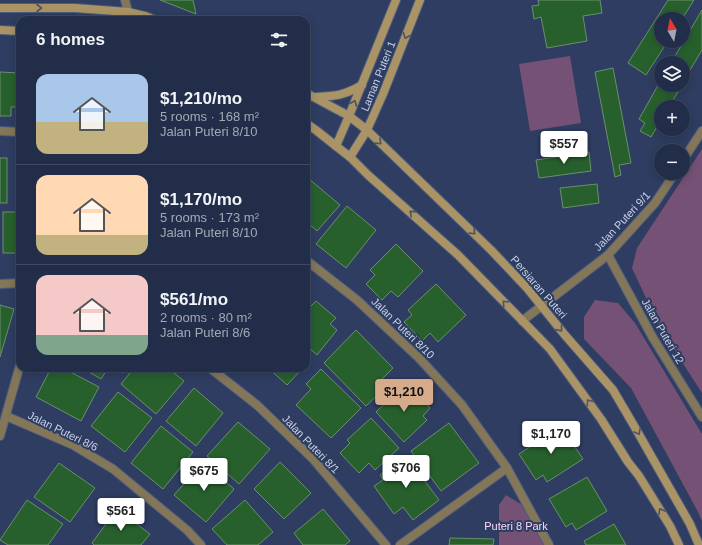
<!DOCTYPE html>
<meta charset="utf-8">
<style>
body{margin:0;font-family:Arial,sans-serif;background:#2e3a53;color:#f1f3f6;height:100vh;display:flex;flex-direction:column;font-size:15px;white-space:nowrap}
*{box-sizing:border-box;margin:0}
p{font-size:13px;color:#a2a8b4}
.icon{flex:none;width:22px;height:22px;fill:none;stroke:currentColor;stroke-width:2;stroke-linecap:round;stroke-linejoin:round}
.map{position:relative;flex:1;overflow:hidden}
.details{position:absolute;left:16px;top:16px;width:294px;height:356px;display:flex;flex-direction:column;background:#222e49;border-radius:12px;box-shadow:0 2px 10px #0003,0 0 0 1px #3f4a61}
.details>*{flex:none}
.needle{width:26px;rotate:350deg}
.buttons{position:absolute;left:654px;top:12px;display:grid;gap:8px}
.buttons a{display:grid;place-items:center;width:36px;height:36px;border-radius:50%;background:#222e49;box-shadow:0 2px 10px #0003,0 0 0 1px #3f4a61;font-size:20px}
.price{position:absolute;translate:-50% -34px;padding:0 9px;border-radius:4px;background:#fff;color:#222;font-size:13px;line-height:26px;filter:drop-shadow(0 1px 2px #0008)}
.price::after{content:'';position:absolute;left:50%;top:24px;width:12px;height:9px;margin-left:-6px;background:inherit;clip-path:polygon(0 0,100% 0,50% 100%)}
.price.selected{background:#d6ab8b;color:#111}
ul{padding:0;list-style:none}
li{display:flex;align-items:center;gap:12px;height:100px;padding:0 20px}
li+li{border-top:1px solid #3f4a61}
li span{display:grid;place-items:center;flex:none;width:112px;height:80px;border-radius:12px;color:#555}
li>.icon{margin-inline-start:auto}
span .icon{width:48px;height:48px;fill:#fffc;stroke-width:1}
li b{font-size:17px}
h2{display:flex;justify-content:space-between;align-items:center;height:48px;padding:0 20px;font-size:17px}
.map>svg:first-child{display:block}
.green{fill:#745175}
.building{fill:#27602d;stroke:#6b8f6c}
.lines{fill:none;stroke-linecap:round;stroke-linejoin:round}
.minor-casing{stroke:#4d5b7c;stroke-width:10}
.secondary-casing{stroke:#4d5b7c;stroke-width:10}
.minor{stroke:#837659;stroke-width:8}
.secondary{stroke:#aa9465;stroke-width:8}
.oneway{stroke:#4d5362}
.labels{text-anchor:middle;stroke-width:4;stroke-linejoin:round;paint-order:stroke}
.street-label{font-size:11px;fill:#c7d1e7;stroke:#2e3d61}
.park-label{font-size:11px;fill:#f7d9f8;stroke:#2e3d61}
</style>
<div class="map">
<svg width="702" height="545" viewBox="0 0 702 545">
<rect width="100%" height="100%" fill="#2e3d61"/>
<g class="green">
<polygon points="570,56 581,123 530,131 519,64"/>
<polygon points="702,149 702,393 660,328 632,268 637,248"/>
<polygon points="595,300 618,303 635,323 702,434 702,521 698,512 631,388 584,339 584,317"/>
<polygon points="506,495 524,506 546,545 499,545 499,505"/>
</g>
<g class="building">
<polygon points="160,0 193,0 196,14"/>
<polygon points="538,0 600,0 602,13 583,16 587,41 547,48 541,17 534,19 532,6 539,5"/>
<polygon points="668,0 694,0 682,19 661,19 661,41 668,41 646,75 628,63"/>
<polygon points="702,10 702,50 683,82 683,63 671,63"/>
<polygon points="613,68 631,163 619,165 621,175 615,177 595,72"/>
<polygon points="0,72 19,73 17,107 11,107 11,116 0,116"/>
<polygon points="661,80 661,85 682,85 669,107 661,107 661,120 651,137 640,131 645,123 639,119"/>
<polygon points="589,152 591,171 539,178 536,160"/>
<rect x="0" y="158" width="7" height="45"/>
<polygon points="308,178 340,205 317,231 308,223 306,225 306,180"/>
<polygon points="597,184 599,203 563,208 560,188"/>
<polygon points="347,206 376,230 346,268 316,244"/>
<rect x="3" y="212" width="17" height="41"/>
<polygon points="396,244 423,271 398,297 391,291 382,300 366,284 375,275 370,270"/>
<polygon points="436,284 466,315 438,342 430,333 422,341 404,322 412,315 408,310"/>
<polygon points="316,301 336,318 330,324 337,330 317,355 306,345 306,306 307,305 310,307"/>
<polygon points="0,305 14,309 0,357"/>
<polygon points="356,330 393,368 382,379 388,385 366,406 324,363"/>
<polygon points="51,368 63,368 99,387 81,421 36,397"/>
<polygon points="82,368 108,368 101,379"/>
<polygon points="134,368 168,368 184,381 156,414 121,384"/>
<polygon points="268,368 303,368 287,385"/>
<polygon points="321,369 361,408 331,438 296,405 311,389 306,384"/>
<polygon points="194,388 223,413 196,446 166,421"/>
<polygon points="411,388 430,408 423,416 427,420 404,442 376,412 399,390 403,395"/>
<polygon points="118,392 152,418 125,452 91,426"/>
<polygon points="371,418 399,448 375,470 369,463 359,473 340,453 350,443 347,440"/>
<polygon points="238,422 270,449 239,484 207,456"/>
<polygon points="449,423 479,463 441,491 411,451"/>
<polygon points="161,426 193,452 163,489 131,463"/>
<polygon points="561,426 583,459 547,482 543,475 536,480 519,454"/>
<polygon points="406,456 439,500 413,520 403,507 394,514 374,486 383,480 380,475"/>
<polygon points="203,462 234,489 206,522 174,495"/>
<polygon points="280,462 311,493 284,519 254,489"/>
<polygon points="59,463 95,488 70,522 34,497"/>
<polygon points="587,477 607,511 576,530 572,523 566,527 549,499"/>
<polygon points="27,500 63,524 48,545 8,545 0,540"/>
<polygon points="245,500 273,532 258,545 227,545 212,529"/>
<polygon points="117,509 150,534 141,545 94,545 92,543"/>
<polygon points="323,509 350,541 345,545 303,545 294,533"/>
<polygon points="614,524 626,545 586,545 584,541"/>
<polygon points="450,538 494,539 493,545 449,545"/>
</g>
<g class="lines">
<g class="minor-casing">
<g id="minor">
<polyline points="125,0 128,12"/>
<polyline points="0,131 20,132"/>
<polyline points="683,160 702,131"/>
<polyline points="608,255 653,338 702,417"/>
<polyline points="306,260 357,300 419,358 462,405 507,468 549,545"/>
<polyline points="0,284 20,283"/>
<polyline points="522,321 608,255 655,203 675,173"/>
<polyline points="210,368 257,405 313,459 386,545"/>
<polyline points="6,416 73,445 113,469 187,530 201,545"/>
<polyline points="0,436 20,365"/>
<polyline points="400,545 507,468"/>
</g>
</g>
<g class="secondary-casing">
<g id="secondary">
<polyline points="0,8 75,8 128,12 145,16 155,20"/>
<polyline points="0,30 20,31"/>
<polyline points="306,93 349,116 367,130 491,250 527,288 564,334 613,390 633,424 690,524 699,545"/>
<path d="M314,97C335,96 343,96 362,85"/>
<polyline points="306,123 317,131 336,146 350,157 368,175 458,255 550,349 601,419 628,462 639,476 670,526 679,545"/>
<polyline points="336,146 349,116 396,0"/>
<polyline points="350,157 367,130 383,94 420,0"/>
</g>
</g>
<use href="#minor" class="minor"/>
<use href="#secondary" class="secondary"/>
</g>
<defs><path id="oneway-chevron" d="M-2-3.5L2.5 0L-2 3.5" fill="none" stroke-width="1.6" stroke-linecap="round" stroke-linejoin="round"/></defs>
<g class="oneway">
<use href="#oneway-chevron" transform="translate(39 8)"/>
<use href="#oneway-chevron" transform="translate(406 36) rotate(112)"/>
<use href="#oneway-chevron" transform="translate(354 103) rotate(-68)"/>
<use href="#oneway-chevron" transform="translate(379 142) rotate(44)"/>
<use href="#oneway-chevron" transform="translate(412 213) rotate(-139)"/>
<use href="#oneway-chevron" transform="translate(473 232) rotate(44)"/>
<use href="#oneway-chevron" transform="translate(505 303) rotate(-134)"/>
<use href="#oneway-chevron" transform="translate(560 329) rotate(51)"/>
<use href="#oneway-chevron" transform="translate(589 402) rotate(-126)"/>
<use href="#oneway-chevron" transform="translate(638 432) rotate(61)"/>
<use href="#oneway-chevron" transform="translate(661 511) rotate(-121)"/>
</g>
<g class="labels">
<g class="street-label">
<text transform="translate(378 76) rotate(-68)" y="4">Laman Puteri 1</text>
<text transform="translate(622 221) rotate(-47)" y="4">Jalan Puteri 9/1</text>
<text transform="translate(539 287) rotate(49)" y="4">Persiaran Puteri</text>
<text transform="translate(403 328) rotate(44)" y="4">Jalan Puteri 8/10</text>
<text transform="translate(663 331) rotate(60)" y="4">Jalan Puteri 12</text>
<text transform="translate(63 431) rotate(26)" y="4">Jalan Puteri 8/6</text>
<text transform="translate(311 444) rotate(46)" y="4">Jalan Puteri 8/1</text>
</g>
<g class="park-label">
<text x="516" y="530">Puteri 8 Park</text>
</g>
</g>
</svg>
<div class="buttons">
<a><svg class="needle" viewBox="-14 -14 28 28"><path d="M0-13l5 13h-10z" fill="#e53935"/><path d="M0 13l5-13h-10z" fill="#a2a8b4"/></svg></a>
<a><svg class="icon" aria-label="layers" viewBox="0 0 24 24"><path d="M12 4l9 5-9 5-9-5zM3 14l9 5 9-5"/></svg></a>
<a>+</a>
<a>−</a>
</div>
<b class="price" style="left:564px;top:165px">$557</b>
<b class="price selected" style="left:404px;top:413px">$1,210</b>
<b class="price" style="left:551px;top:455px">$1,170</b>
<b class="price" style="left:406px;top:489px">$706</b>
<b class="price" style="left:204px;top:492px">$675</b>
<b class="price" style="left:121px;top:532px">$561</b>
<section class="details">
<h2>6 homes<svg class="icon" aria-label="filters" viewBox="0 0 24 24"><path d="M4 7h16M4 17h16"/><circle cx="9" cy="7" r="2"/><circle cx="15" cy="17" r="2"/></svg></h2>
<ul>
<li><span style="background:linear-gradient(#a9c7e8 60%,#c2b280 0)"><svg class="icon" aria-label="home" viewBox="0 0 24 24"><path d="M3 11l9-7 9 7M6 9v11h12V9"/></svg></span><div><b>$1,210/mo</b><p>5 rooms · 168 m²</p><p>Jalan Puteri 8/10</p></div></li>
<li><span style="background:linear-gradient(#ffd9b3 75%,#c2b280 0)"><svg class="icon" aria-label="home" viewBox="0 0 24 24"><path d="M3 11l9-7 9 7M6 9v11h12V9"/></svg></span><div><b>$1,170/mo</b><p>5 rooms · 173 m²</p><p>Jalan Puteri 8/10</p></div></li>
<li><span style="background:linear-gradient(#f6c9c9 75%,#7fa58c 0)"><svg class="icon" aria-label="home" viewBox="0 0 24 24"><path d="M3 11l9-7 9 7M6 9v11h12V9"/></svg></span><div><b>$561/mo</b><p>2 rooms · 80 m²</p><p>Jalan Puteri 8/6</p></div></li>
</ul>
</section>
</div>
